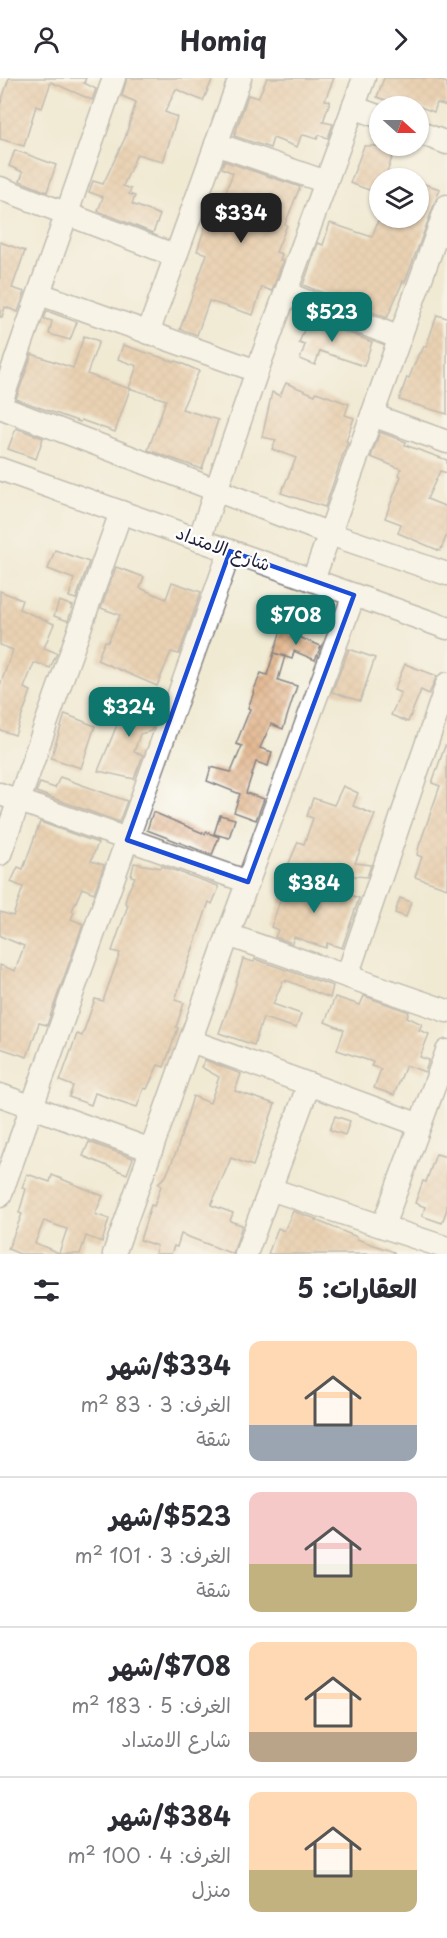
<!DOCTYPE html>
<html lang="ar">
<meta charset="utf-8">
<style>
body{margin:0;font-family:"Playpen Sans","Playpen Sans Arabic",sans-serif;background:#f7f7f7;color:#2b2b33;direction:rtl;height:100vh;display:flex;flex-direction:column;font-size:22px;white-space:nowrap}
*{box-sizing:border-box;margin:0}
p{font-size:20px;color:#7c7c81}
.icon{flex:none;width:33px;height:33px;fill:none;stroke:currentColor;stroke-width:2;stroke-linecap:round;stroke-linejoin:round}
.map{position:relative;height:1176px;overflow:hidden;direction:ltr}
.sheet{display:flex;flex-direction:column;background:#fff;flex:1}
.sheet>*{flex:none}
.needle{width:39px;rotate:111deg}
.buttons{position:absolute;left:369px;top:18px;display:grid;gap:12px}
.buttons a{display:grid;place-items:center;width:60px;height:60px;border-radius:50%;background:#fff;box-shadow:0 2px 4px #0004;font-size:30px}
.price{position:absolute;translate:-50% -51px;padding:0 14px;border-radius:12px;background:#0f766e;color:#fff;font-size:20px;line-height:39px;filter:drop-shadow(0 2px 3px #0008)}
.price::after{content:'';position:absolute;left:50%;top:36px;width:18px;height:14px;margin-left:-9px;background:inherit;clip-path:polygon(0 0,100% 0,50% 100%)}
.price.current{background:#222;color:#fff}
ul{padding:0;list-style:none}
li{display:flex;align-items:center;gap:18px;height:150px;padding:0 30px}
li+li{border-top:2px solid #e1e1e2}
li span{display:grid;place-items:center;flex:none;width:168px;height:120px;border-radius:12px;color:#555}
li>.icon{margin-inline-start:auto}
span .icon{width:72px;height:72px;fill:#fffc;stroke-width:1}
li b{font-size:26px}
h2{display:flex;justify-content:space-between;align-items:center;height:72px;padding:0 30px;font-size:26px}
header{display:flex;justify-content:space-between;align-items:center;height:78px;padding:0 30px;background:#fff;font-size:27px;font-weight:700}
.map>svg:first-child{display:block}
.building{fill:url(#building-cross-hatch);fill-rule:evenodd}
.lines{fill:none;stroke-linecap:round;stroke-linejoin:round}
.minor-casing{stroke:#898687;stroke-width:25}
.minor{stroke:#fff;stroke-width:22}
.marked{fill:none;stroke:#1d4ed8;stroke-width:4.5;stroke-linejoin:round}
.labels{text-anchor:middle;stroke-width:4.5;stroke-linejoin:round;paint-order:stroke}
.street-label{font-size:18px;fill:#22223b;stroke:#fff}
</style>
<header><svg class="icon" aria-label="forward" viewBox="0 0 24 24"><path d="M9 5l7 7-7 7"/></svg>Homiq<svg class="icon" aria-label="person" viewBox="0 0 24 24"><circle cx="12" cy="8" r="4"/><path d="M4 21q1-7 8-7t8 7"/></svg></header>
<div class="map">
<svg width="447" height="1176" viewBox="0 0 447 1176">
<defs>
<pattern id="building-cross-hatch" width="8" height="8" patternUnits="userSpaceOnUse" patternTransform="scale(1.5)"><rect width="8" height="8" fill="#e1b389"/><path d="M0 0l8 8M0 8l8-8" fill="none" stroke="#c19a77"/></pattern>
</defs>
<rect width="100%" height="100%" fill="#fff"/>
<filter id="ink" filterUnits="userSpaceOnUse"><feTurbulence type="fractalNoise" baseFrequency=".0167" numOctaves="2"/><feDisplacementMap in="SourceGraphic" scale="12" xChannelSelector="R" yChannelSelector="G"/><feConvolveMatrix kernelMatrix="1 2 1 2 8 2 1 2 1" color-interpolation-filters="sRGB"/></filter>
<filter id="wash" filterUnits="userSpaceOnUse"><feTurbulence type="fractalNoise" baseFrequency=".008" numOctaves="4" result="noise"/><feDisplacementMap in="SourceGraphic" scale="24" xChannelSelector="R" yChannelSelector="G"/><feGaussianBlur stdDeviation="1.35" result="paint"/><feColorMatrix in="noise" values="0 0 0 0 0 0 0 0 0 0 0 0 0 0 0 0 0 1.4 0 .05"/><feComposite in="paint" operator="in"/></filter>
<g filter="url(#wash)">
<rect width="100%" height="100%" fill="#f0ead3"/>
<g id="blocks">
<g class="building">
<polygon points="9,0 86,0 84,5 96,11 92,22 51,4 42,30 36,28 24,68 0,61 0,27"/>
<polygon points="127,0 213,0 203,23 176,11 165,34 177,39 163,84 137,76 123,108 131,111 129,116 135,118 132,126 160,137 153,155 98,133 103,119 89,114 93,103 103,106 125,60 136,24 122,18"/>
<polygon points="267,0 334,0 325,22 330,23 323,44 333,46 328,60 319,57 317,61 304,57 301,58 297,69 273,60 270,70 234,58 248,17 258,20"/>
<polygon points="384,0 433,0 447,5 447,28 437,25 434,34 399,21 397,26 377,19"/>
<polygon points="364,68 396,68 385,100 380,100 380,116 350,105"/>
<polygon points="15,72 56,87 47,114 20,103 23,94 9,88"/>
<polygon points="224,83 300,109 285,146 287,147 276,174 282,176 280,182 283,183 272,213 262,209 253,237 209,223 197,257 180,251 207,176 197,173 208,140 211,142 220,120 223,121 233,95 222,90"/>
<polygon points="418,104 440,111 405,204 403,203 387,240 303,207 318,165 323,167 330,145 372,159 379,140 418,140"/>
<polygon points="0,164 25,173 12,210 25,214 18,234 5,229 2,239 0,239"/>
<polygon points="47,233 77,244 70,262 49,256 52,243 44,241"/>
<polygon points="437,237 447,240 447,336 399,322 407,299 409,300 419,275 421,275 424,268 426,269"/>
<polygon points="309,239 372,264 364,288 320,273 315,287 300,281 305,267 299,265"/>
<polygon points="84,258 99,263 87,296 130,311 115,354 81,342 80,344 16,321 32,276 73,290"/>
<polygon points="123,267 175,284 176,283 199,293 182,331 218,342 202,391 148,372 166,322 129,310 137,288 118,281"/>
<polygon points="286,305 315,317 316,314 349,326 345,337 354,340 346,363 348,364 344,374 325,429 281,415 296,380 272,371 276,362 262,359 272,314 280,318"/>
<polygon points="16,350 43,360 36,381 8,371"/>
<polygon points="380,354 406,364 405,367 447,382 447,395 440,393 427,421 447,429 447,457 440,473 398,455 401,446 385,440 401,398 399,397 401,391 371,379"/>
<polygon points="55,472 89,484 76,521 69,519 74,501 48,491"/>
<polygon points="116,489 144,499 140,510 166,521 172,504 201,514 179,576 171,574 157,608 97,582 105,563 108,564 120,537 101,530"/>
<polygon points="0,513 22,522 19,531 54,546 44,570 57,575 50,590 37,585 34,585 24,610 31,613 15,657 0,652 0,607 13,572 0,567"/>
<polygon points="59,523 73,528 68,543 54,538"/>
<polygon points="281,552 321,568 315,582 294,573 292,581 274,575"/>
<polygon points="349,571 375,580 360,623 332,614"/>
<polygon points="274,575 285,578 278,602 297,608 283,651 271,646 260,670 272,674 268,688 256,684 246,715 264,721 256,742 234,734 240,716 207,703 211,689 231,694 242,668 236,666 250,631 248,630 254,614 253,614 261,595 267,597"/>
<polygon points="405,586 437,598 429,616 421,612 408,644 391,637 401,615 394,612"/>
<polygon points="129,618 160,628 151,653 140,656 134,674 143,677 134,701 98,693"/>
<polygon points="65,636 95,648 81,690 51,680"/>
<polygon points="445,668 447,668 447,810 415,799 422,779 417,777 419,768 440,708 432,705"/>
<polygon points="60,699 127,723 119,744 36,714 40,705 55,710"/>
<polygon points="343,708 358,715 353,728 375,737 355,785 371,787 367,799 286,792 298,764 304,766 313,740 307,738 313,720 334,727"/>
<polygon points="153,734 205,756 206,754 219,759 212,777 147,752"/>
<polygon points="220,737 235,741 229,760 214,756"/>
<polygon points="40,744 98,765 91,783 104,787 94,815 82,810 72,833 74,834 71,841 83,846 47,947 39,945 27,979 0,970 0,887 15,893 24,868 0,858 0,834 13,838 23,809 11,804 18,789 23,791"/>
<polygon points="134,785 161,790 162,788 218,808 218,812 212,826 209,824 175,922 184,925 176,949 178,950 164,989 158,987 147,1011 144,1010 137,1029 95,1015 91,1027 69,1019 73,1008 60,1003 77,956 82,958 95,921 103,923 120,875 112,873 128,827 125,825 127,816 135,799 131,798"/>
<polygon points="289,797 359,820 342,870 327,865 326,870 294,859 292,865 275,859 278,852 271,849"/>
<polygon points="400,820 411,824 406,839 395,835"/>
<polygon points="243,881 254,884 255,881 333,908 330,920 286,902 286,904 283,903 273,926 301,936 296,950 263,940 254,967 219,955 232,919"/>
<polygon points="364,918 409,934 407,939 422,946 419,952 429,956 420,979 429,982 425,994 406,987 394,1017 374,1010 381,991 371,988 373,984 337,972 344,952 325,944 335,919 360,927"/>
<polygon points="205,982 241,996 235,1013 275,1026 253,1088 231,1080 211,1127 233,1135 230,1143 242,1147 233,1176 181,1156 177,1169 174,1168 171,1176 155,1176 157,1168 140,1162 151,1127 154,1128 161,1108 158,1105 166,1098 177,1072 193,1018 210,1025 219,999 201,989"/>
<polygon points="335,1038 350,1043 345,1057 330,1052"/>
<polygon points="89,1064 133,1080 127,1096 83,1078"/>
<polygon points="436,1076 447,1079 447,1131 442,1145 422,1138 425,1129 415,1125 423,1103 426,1104"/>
<path d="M27,1096L50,1104L52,1097L103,1118L95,1136L109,1141L102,1164L86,1158L80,1176H20L8,1171L22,1136L19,1135L26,1111L22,1110ZM44,1143L67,1151L59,1175L35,1165Z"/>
<polygon points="293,1133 316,1141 315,1142 357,1159 357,1161 394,1174 394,1176 268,1176 278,1150 284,1153"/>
</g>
</g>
</g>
<g filter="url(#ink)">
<use href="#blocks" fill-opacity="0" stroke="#898687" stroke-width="1.5"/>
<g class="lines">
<g class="minor-casing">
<g id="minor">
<polyline points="353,29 380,39"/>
<polyline points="418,54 447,65"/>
<polyline points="216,66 326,104"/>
<polyline points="0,110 176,178"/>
<polyline points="285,215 400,260"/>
<polyline points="40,216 257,293"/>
<polyline points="148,255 240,0"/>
<polyline points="0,327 114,0"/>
<polyline points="0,329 330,456 447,496"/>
<polyline points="372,337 447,364"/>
<polyline points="0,391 447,550"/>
<polyline points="199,462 257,293 364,0"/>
<polyline points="313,502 447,128"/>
<polyline points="0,716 248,804"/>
<polyline points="0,776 121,434"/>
<polyline points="228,857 447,933"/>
<polyline points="347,898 447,606"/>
<polyline points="191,963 420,1047"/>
<polyline points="0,1017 151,1072"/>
<polyline points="270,1111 447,1170"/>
<polyline points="0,1118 230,473"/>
<polyline points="383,1148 447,973"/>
<polyline points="114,1176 228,857 354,517"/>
<polyline points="246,1176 309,1006"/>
</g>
</g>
<use href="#minor" class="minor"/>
</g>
</g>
<path d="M0 0H447V1176H0ZM230,473L354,517L248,804L127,762Z" fill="#f0ead3" fill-opacity=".55" fill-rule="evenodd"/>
<path class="marked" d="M230,473L354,517L248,804L127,762Z"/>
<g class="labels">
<g class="street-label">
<text transform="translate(223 471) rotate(20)" y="6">شارع الامتداد</text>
</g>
</g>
</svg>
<div class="buttons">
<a><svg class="needle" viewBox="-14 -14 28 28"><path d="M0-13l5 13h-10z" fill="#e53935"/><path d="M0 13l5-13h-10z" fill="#7c7c81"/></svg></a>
<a><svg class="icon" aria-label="layers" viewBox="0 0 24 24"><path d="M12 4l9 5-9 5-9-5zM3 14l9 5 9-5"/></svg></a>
</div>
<b class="price current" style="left:241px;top:166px">$334</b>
<b class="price" style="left:332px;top:265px">$523</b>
<b class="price" style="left:296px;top:568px">$708</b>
<b class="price" style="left:129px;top:660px">$324</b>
<b class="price" style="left:314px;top:836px">$384</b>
</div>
<section class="sheet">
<h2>العقارات: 5<svg class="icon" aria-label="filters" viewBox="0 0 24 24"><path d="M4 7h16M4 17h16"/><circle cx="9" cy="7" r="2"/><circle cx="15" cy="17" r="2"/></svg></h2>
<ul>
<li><span style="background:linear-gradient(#ffd9b3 70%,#9aa5b1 0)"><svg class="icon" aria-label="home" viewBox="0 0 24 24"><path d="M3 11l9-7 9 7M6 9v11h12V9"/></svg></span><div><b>$334/شهر</b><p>الغرف: 3 · 83 m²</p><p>شقة</p></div></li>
<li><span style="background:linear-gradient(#f6c9c9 60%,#c2b280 0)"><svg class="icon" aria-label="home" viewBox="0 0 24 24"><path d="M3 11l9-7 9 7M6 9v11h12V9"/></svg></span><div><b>$523/شهر</b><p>الغرف: 3 · 101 m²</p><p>شقة</p></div></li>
<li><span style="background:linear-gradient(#ffd9b3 75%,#b9a48a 0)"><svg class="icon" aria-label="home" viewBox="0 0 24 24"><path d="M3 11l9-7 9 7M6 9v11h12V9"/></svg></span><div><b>$708/شهر</b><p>الغرف: 5 · 183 m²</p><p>شارع الامتداد</p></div></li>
<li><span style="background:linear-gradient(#ffd9b3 65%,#c2b280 0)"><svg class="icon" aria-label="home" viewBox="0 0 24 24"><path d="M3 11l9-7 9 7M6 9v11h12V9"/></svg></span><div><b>$384/شهر</b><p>الغرف: 4 · 100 m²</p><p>منزل</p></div></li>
</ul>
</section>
